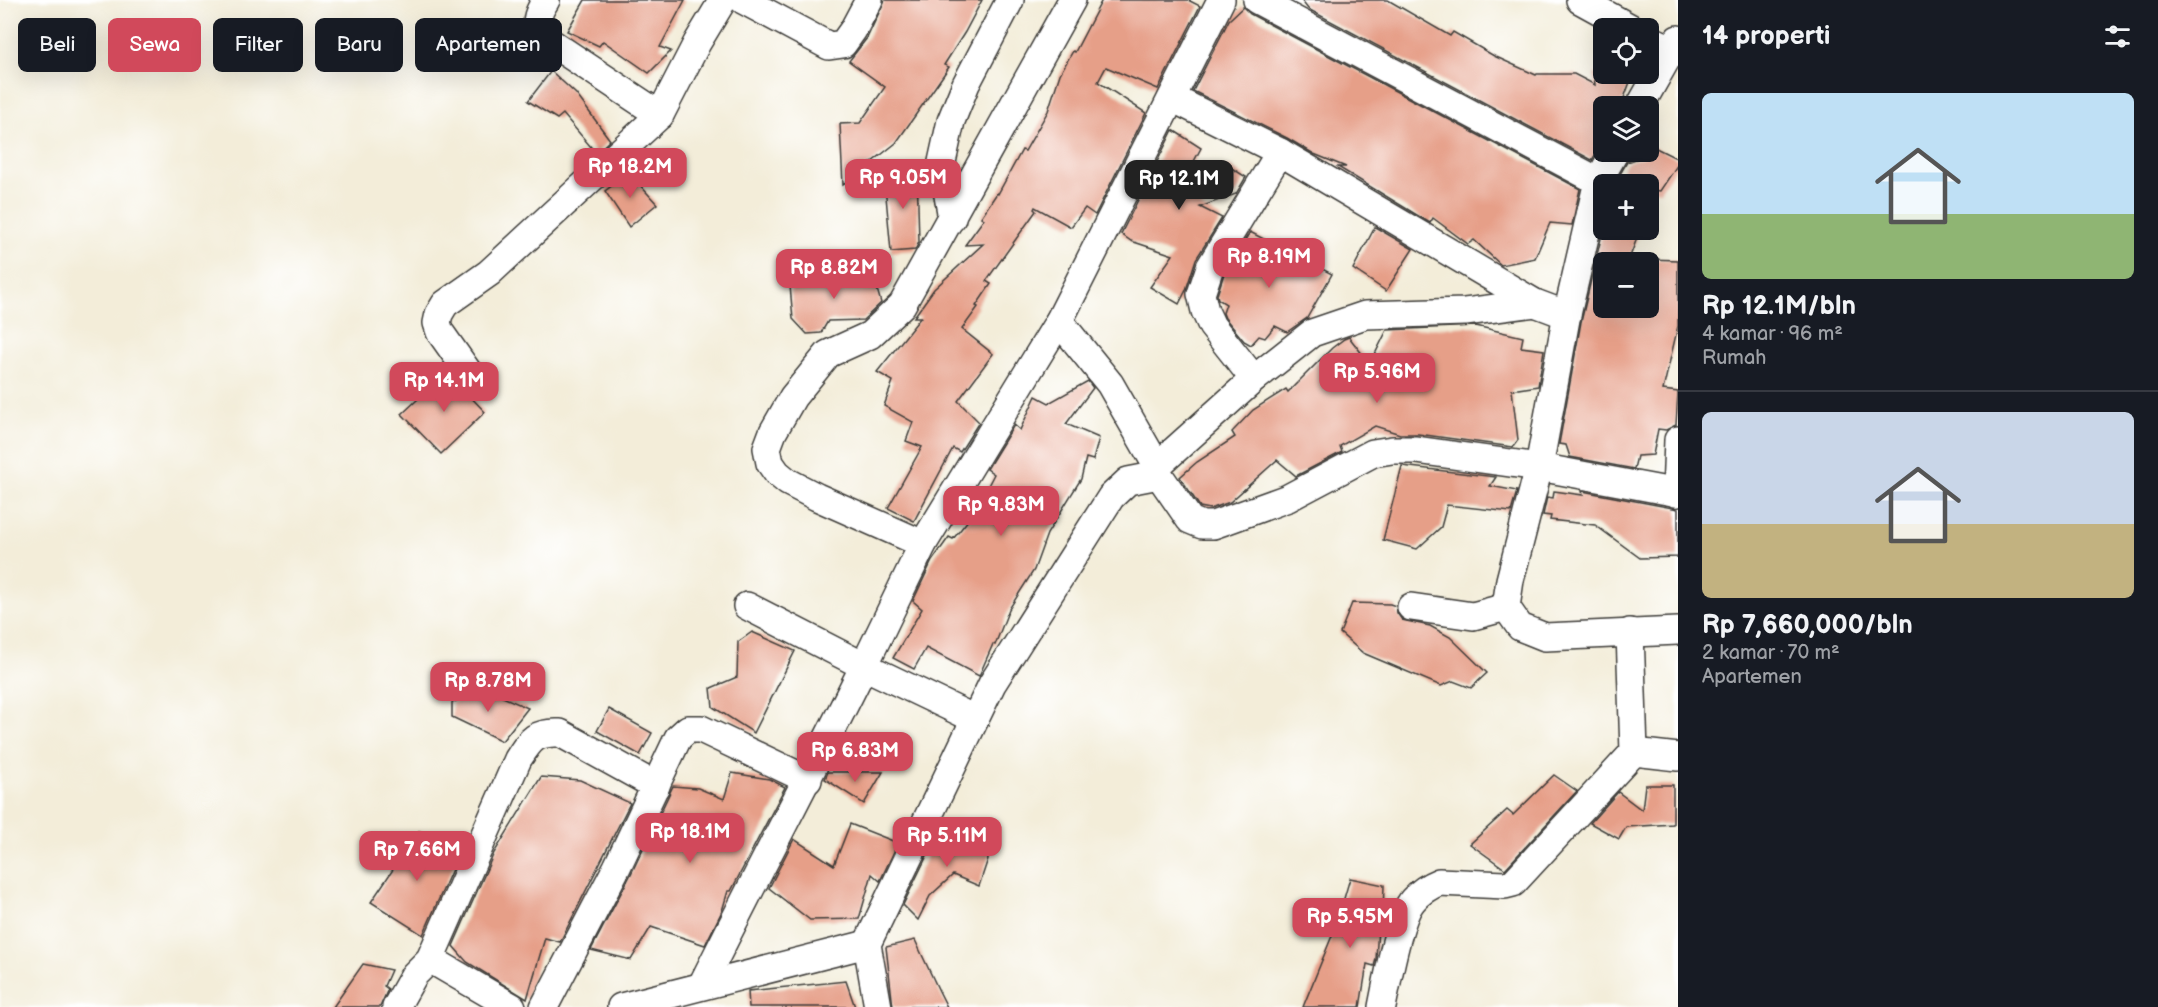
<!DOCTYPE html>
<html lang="id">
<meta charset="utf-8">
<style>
body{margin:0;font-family:"Balsamiq Sans",sans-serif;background:#20242c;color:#f1f3f6;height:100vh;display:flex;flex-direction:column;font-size:22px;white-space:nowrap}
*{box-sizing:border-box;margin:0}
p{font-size:20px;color:#9ea1a6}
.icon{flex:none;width:33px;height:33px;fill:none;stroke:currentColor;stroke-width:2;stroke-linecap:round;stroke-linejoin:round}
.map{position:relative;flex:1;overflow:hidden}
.panel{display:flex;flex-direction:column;background:#171b24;width:480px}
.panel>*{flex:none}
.top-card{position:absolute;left:18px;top:18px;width:570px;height:54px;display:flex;gap:12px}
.fabs{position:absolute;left:1593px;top:18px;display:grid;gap:12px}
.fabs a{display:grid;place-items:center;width:66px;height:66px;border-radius:9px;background:#171b24;box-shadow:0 6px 24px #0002;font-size:30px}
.price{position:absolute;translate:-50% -51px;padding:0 14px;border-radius:12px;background:#d1495b;color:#fff;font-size:20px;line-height:39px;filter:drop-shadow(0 2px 3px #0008)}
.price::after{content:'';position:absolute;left:50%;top:36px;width:18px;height:14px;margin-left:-9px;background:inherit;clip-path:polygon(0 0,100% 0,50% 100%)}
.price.current{background:#222;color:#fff}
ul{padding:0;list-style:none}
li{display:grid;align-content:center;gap:12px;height:318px;padding:0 24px}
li+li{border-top:2px solid #363941}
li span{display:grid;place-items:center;height:186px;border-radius:9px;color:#555}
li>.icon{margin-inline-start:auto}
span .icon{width:108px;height:108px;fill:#fffc;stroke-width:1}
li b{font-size:26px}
h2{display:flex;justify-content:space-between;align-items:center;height:72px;padding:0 24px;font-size:26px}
.pill{padding:0 21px;border-radius:9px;background:#171b24;box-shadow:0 6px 24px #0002;font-size:21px;line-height:54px}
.pill.current{background:#d1495b;color:#fff}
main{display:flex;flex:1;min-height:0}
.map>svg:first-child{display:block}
.building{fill:#e69f88}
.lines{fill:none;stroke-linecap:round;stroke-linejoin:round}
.minor-casing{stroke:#3c3b38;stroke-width:30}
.minor{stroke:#fff;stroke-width:27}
</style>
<main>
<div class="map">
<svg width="1678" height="1007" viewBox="0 0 1678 1007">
<rect width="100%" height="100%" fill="#fff"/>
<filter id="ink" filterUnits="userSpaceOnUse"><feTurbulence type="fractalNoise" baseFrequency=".0167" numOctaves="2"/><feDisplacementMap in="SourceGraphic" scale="12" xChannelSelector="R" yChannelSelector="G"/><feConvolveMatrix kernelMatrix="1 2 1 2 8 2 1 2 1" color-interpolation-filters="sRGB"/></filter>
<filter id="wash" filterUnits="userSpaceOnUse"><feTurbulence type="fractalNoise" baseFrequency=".008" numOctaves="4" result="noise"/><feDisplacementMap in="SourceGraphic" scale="24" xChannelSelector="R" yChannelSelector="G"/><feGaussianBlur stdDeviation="1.35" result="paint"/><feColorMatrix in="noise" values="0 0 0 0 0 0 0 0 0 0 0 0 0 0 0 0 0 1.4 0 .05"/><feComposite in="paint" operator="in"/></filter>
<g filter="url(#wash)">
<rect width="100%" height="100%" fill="#f3edd9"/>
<g id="blocks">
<g class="building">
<polygon points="585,0 685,0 660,47 671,51 649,73 603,41 599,46 567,31"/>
<polygon points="885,0 982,0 965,32 944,65 949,67 896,143 843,185 840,124 860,123 885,87 849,61 867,38"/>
<polygon points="1102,0 1188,0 1200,6 1158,89 1106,67 1098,82 1146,113 1095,215 1085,208 1071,227 1035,207 1034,209 1036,211 986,281 991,284 976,306 978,307 962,329 993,354 958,401 979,422 960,452 953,448 914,521 888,508 922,447 906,441 913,422 884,406 893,381 877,372 921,317 914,317 934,289 983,244 965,245 984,219 981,217 997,193 998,194 1022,150 1025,151 1048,111 1060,74 1073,51 1075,52"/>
<polygon points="1301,0 1388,0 1450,36 1453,32 1494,56 1536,75 1537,74 1574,74 1595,85 1594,74 1633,74 1621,106 1604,106 1604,142 1592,160 1308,9"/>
<polygon points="1243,7 1250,14 1580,189 1572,225 1550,223 1535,258 1501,265 1474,240 1468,244 1433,218 1430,223 1338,167 1346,167 1314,154 1287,138 1193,91 1229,20"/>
<polygon points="551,71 576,94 610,140 596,153 563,114 557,119 528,101"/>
<polygon points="1173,130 1201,148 1191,167 1230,167 1246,177 1236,194 1200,207 1222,218 1196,259 1186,290 1179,304 1150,287 1173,255 1131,241 1121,234"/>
<polygon points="1654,147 1678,159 1678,164 1660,191 1648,189 1648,184 1630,184 1616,181 1627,162 1652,154"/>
<polygon points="917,169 919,242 915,250 891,252 884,174"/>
<polygon points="629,173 657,204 629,227 605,191"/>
<polygon points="1375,227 1413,249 1386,291 1353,269"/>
<polygon points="1603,230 1640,230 1628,262 1604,262 1604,308 1648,308 1648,259 1678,260 1678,326 1663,390 1678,392 1676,425 1666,430 1658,429 1653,455 1637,456 1634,469 1570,457 1566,445 1559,444 1581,322"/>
<polygon points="1250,232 1332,274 1307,318 1287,332 1275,326 1265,338 1259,336 1251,345 1244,341 1225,318 1223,313 1226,304 1218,299 1217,295 1224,274"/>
<polygon points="871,268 881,303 863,320 828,321 821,333 807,334 793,319 790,286 826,275 838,278"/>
<polygon points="1476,326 1523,337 1521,347 1544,350 1538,386 1512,390 1518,440 1513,447 1418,434 1400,434 1375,426 1340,446 1342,452 1296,476 1277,460 1230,502 1210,509 1200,507 1180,477 1197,462 1235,437 1232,432 1253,410 1286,389 1288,392 1332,348 1344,339 1349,337 1370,364 1387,330"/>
<polygon points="447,372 485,412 441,454 402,414"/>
<polygon points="1088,381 1093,388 1066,424 1099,438 1093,460 1086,458 1081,479 1047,534 1034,570 1009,609 995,645 993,644 979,676 926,648 914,669 893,658 922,609 913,601 932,561 949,537 953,539 973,514 994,474 987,469 1014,425 1020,430 1036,396 1049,403"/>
<polygon points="1402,466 1496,477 1490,486 1517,491 1511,512 1447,505 1441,527 1417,549 1383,540"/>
<polygon points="1554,491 1583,495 1582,491 1678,509 1678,557 1640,558 1595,525 1550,520 1551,516 1543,515 1547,497 1553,498"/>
<polygon points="1352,603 1390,604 1396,606 1397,613 1402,620 1430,626 1450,637 1487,673 1471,688 1453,681 1441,686 1363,653 1340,633"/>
<polygon points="752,632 795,651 754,733 713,707 711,688 737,677 738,642"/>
<polygon points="482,688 528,708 502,741 452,717 452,703"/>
<polygon points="609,709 652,733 640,755 597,731"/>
<polygon points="828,772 883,772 864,804 825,779"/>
<polygon points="732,773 769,779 785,787 731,891 728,891 722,911 705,945 651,927 631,960 591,950 631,874 673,786 698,788 724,799"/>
<polygon points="1554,775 1577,791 1505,869 1470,844 1507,810 1513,815"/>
<polygon points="541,777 580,780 630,803 560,942 545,938 527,999 467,962 453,946 494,853"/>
<polygon points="1645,785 1673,785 1673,824 1626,827 1619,839 1590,823 1618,792 1642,810"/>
<polygon points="850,824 898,843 880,881 872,874 859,919 810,920 769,888 794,839 834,865"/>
<polygon points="941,827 991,850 979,886 953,875 930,896 918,920 903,905"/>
<polygon points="419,831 460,851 423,935 371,902"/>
<polygon points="1350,878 1384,885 1383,913 1379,912 1376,959 1374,966 1367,964 1360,1007 1303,1007 1336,926"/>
<polygon points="915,940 939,991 947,1007 893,1007 886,947"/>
<polygon points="363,964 391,970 384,986 388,989 380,1007 333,1007"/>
<polygon points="846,981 855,1007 749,1007 748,991"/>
</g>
</g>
</g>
<g filter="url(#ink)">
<use href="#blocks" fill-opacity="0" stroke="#3c3b38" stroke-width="1.5"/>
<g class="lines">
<g class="minor-casing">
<g id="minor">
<path d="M546,0C537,14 533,24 544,38L660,115"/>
<polyline points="743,0 829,46 843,44 853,30 869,0"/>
<polyline points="1257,0 1598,181"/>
<polyline points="1580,0 1631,28"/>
<polyline points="1648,38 1678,52"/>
<polyline points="1172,98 1280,152 1535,303 1567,315"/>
<polyline points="1640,106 1678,39"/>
<polyline points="1615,152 1598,181 1566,319 1539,467 1510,580 1506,607 1520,627 1545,637 1678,631"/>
<polyline points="952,218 942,162 951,121 966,84 1010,0"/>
<polyline points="1059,321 1110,384 1157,466 1159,475 1190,520 1202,525 1213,525 1230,519 1288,498 1373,453 1392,450 1416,450 1539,467 1678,493"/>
<polyline points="471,376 440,332 437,323 439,314 445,304 489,273 660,115 697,43 723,0"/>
<polyline points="1254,379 1212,326 1205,311 1201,294 1210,267 1280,152"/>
<polyline points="1157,466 1254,379 1312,333 1365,315 1465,312 1535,303"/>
<polyline points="1676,493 1678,440"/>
<polyline points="923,544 817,497 788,482 777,473 770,463 767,448 773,432 793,397 828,354 870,335 902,305 1072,0"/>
<polyline points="747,606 864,666 923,544 1059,321 1221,0"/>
<polyline points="1411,607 1473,616 1506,607"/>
<polyline points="1634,752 1678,757"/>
<polyline points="430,959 512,1007"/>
<path d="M702,985C755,878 811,773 864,666L975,719"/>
<path d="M396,1007L414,975L430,959L518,759C531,739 535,732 560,733L656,786"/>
<polyline points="544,1007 617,867 678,738 688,729 701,729 808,780"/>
<polyline points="621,1007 867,944"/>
<polyline points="878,1007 867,944 992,684 1111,497 1128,481 1159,475"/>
<path d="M1382,1007C1387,983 1398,917 1413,900C1420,892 1429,886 1439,882L1505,885L1513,883L1634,752L1630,632"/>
</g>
</g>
<use href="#minor" class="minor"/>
</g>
</g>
</svg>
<div class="fabs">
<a><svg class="icon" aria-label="locate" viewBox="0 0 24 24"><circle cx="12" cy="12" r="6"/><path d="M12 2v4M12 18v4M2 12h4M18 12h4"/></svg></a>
<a><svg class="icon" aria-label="layers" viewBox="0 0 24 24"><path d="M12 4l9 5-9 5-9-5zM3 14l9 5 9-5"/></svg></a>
<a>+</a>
<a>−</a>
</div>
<b class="price" style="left:630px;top:199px">Rp 18.2M</b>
<b class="price" style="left:903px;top:210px">Rp 9.05M</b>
<b class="price current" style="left:1179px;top:211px">Rp 12.1M</b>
<b class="price" style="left:1269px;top:289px">Rp 8.19M</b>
<b class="price" style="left:834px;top:300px">Rp 8.82M</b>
<b class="price" style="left:1377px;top:404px">Rp 5.96M</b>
<b class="price" style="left:444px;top:413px">Rp 14.1M</b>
<b class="price" style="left:1001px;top:537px">Rp 9.83M</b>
<b class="price" style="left:488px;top:713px">Rp 8.78M</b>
<b class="price" style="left:855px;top:783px">Rp 6.83M</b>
<b class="price" style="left:690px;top:864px">Rp 18.1M</b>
<b class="price" style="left:947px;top:868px">Rp 5.11M</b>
<b class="price" style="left:417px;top:882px">Rp 7.66M</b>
<b class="price" style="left:1350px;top:949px">Rp 5.95M</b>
<div class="top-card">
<a class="pill">Beli</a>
<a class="pill current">Sewa</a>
<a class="pill">Filter</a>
<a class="pill">Baru</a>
<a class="pill">Apartemen</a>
</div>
</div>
<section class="panel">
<h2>14 properti<svg class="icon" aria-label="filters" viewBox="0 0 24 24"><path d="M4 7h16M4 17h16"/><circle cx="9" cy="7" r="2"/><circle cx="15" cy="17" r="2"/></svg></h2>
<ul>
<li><span style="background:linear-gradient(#bfe0f5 65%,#8fb573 0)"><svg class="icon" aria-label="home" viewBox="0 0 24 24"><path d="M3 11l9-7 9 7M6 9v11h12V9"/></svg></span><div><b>Rp 12.1M/bln</b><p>4 kamar · 96 m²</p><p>Rumah</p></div></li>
<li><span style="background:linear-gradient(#c9d6e8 60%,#c2b280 0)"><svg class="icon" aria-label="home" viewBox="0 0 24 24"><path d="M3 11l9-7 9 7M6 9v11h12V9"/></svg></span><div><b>Rp 7,660,000/bln</b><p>2 kamar · 70 m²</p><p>Apartemen</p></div></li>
</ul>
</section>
</main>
